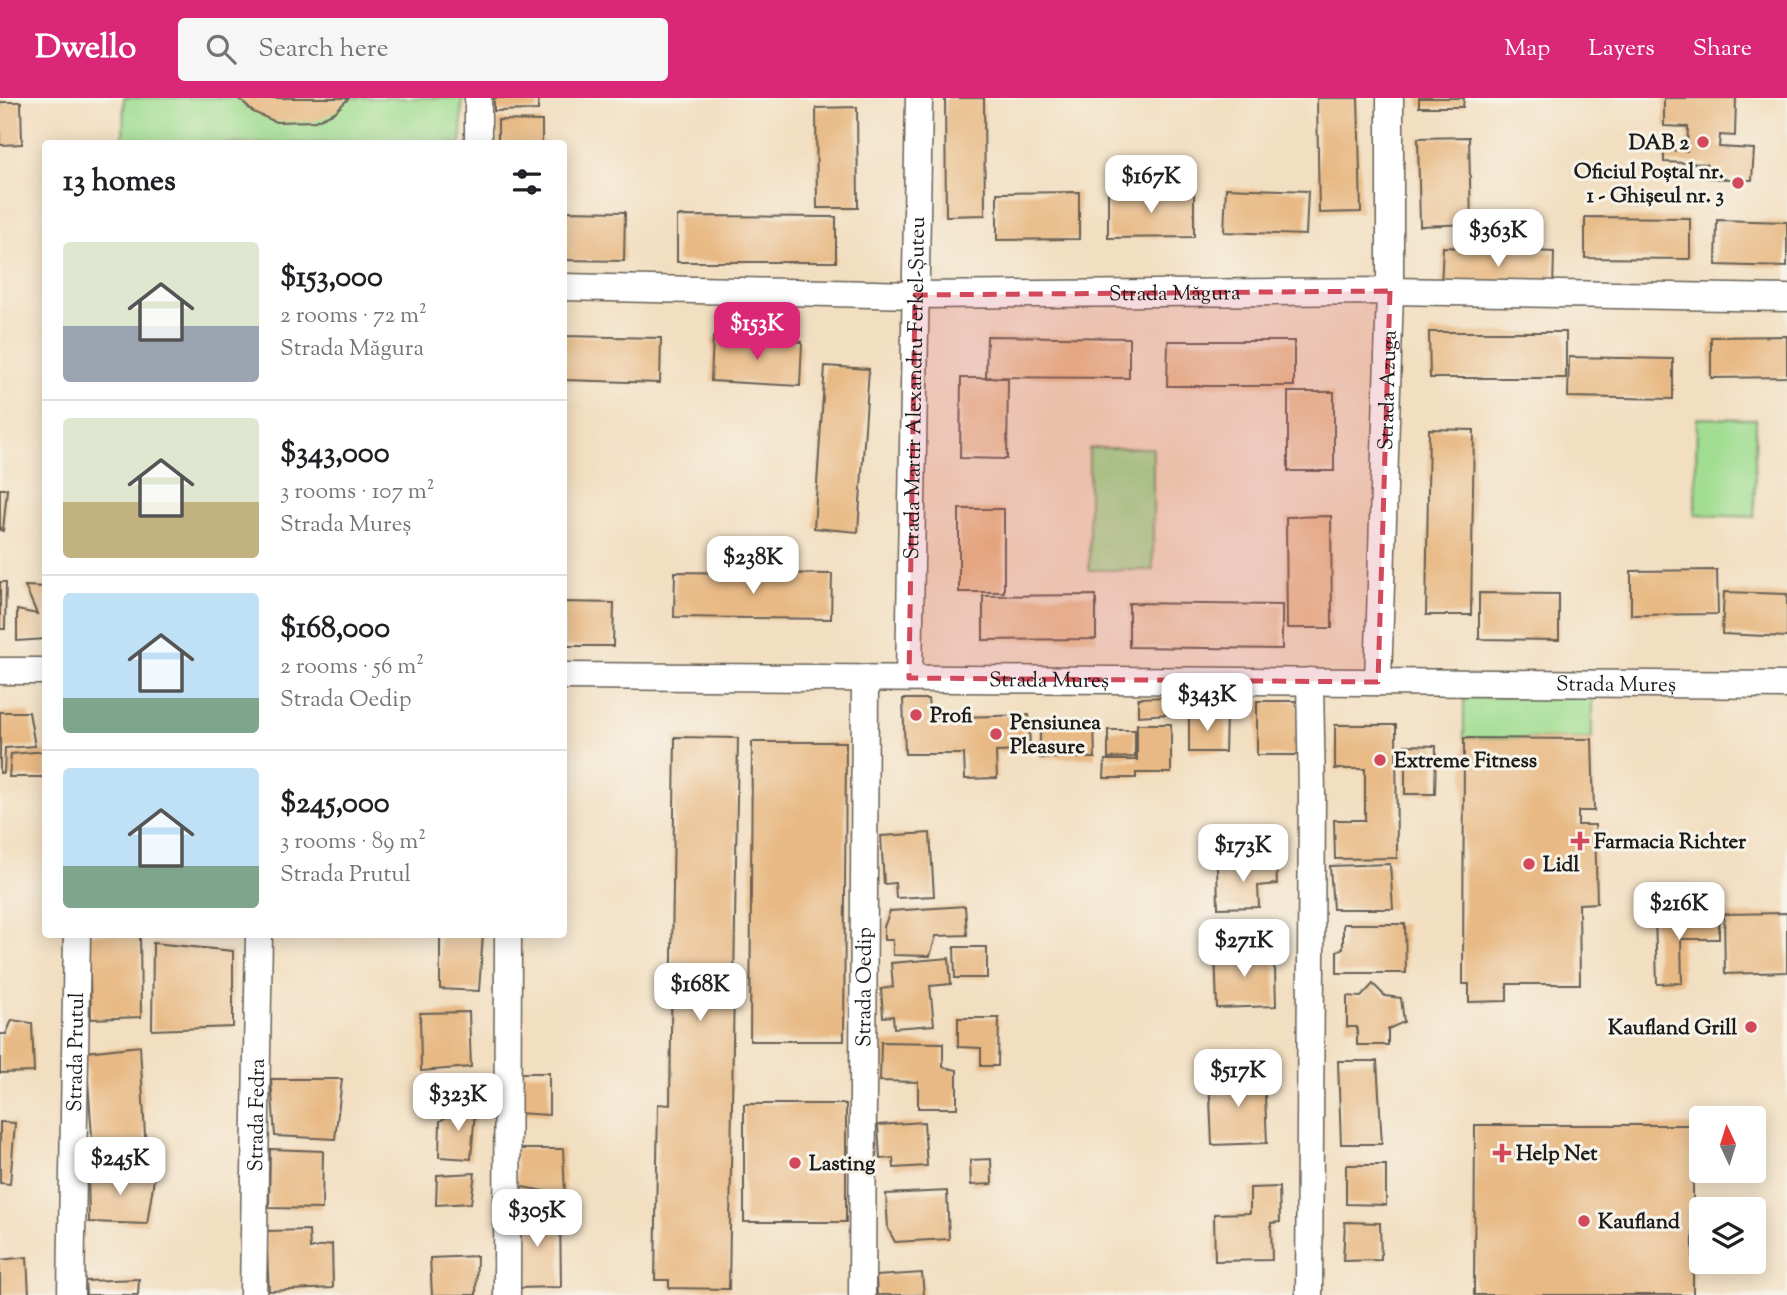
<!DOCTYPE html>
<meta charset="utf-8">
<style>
body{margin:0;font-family:"Sorts Mill Goudy",serif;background:#f6f6f6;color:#202124;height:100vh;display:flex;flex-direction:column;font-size:26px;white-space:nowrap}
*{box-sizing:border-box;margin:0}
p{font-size:23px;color:#757577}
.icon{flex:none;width:38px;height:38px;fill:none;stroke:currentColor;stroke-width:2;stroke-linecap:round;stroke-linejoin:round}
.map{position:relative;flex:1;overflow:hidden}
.details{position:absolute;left:42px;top:42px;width:525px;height:798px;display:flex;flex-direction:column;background:#fff;border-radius:7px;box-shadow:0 4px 18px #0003}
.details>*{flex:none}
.needle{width:46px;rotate:356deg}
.controls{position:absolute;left:1689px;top:1008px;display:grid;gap:14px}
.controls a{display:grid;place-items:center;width:77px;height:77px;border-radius:7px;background:#fff;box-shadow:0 4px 18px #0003;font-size:35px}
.price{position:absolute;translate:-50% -60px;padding:0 16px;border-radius:14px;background:#fff;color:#222;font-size:23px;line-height:46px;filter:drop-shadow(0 2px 4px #0008)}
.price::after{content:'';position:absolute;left:50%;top:42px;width:21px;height:16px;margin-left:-10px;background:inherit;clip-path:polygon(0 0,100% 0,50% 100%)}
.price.selected{background:#db2777;color:#fff}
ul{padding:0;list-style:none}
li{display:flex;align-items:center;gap:21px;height:175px;padding:0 21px}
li+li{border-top:2px solid #e0e0e0}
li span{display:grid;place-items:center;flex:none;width:196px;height:140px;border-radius:7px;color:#555}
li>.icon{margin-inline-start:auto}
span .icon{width:84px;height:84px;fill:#fffc;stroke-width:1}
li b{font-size:30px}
h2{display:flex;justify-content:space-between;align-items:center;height:84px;padding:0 21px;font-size:30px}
header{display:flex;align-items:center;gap:42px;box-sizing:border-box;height:98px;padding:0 35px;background:#db2777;color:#fff}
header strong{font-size:33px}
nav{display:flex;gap:38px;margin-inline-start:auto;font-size:24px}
.search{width:490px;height:63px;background:#f6f6f6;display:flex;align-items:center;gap:18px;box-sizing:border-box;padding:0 24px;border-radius:7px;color:#757577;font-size:26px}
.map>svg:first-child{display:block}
.green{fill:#a0dd91;stroke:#5e7c56;stroke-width:2}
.building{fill:#e8b984}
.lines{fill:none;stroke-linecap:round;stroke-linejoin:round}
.minor-casing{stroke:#676055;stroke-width:29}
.minor{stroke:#fff;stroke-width:26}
.marked{fill:#d1495b;fill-opacity:0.2;stroke:#d1495b;stroke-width:5;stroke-dasharray:14 9;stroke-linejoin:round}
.poi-dot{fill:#d1495b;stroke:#f7f3e8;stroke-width:2.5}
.labels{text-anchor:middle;stroke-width:6;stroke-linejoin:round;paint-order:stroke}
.poi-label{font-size:21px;font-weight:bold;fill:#1c1c1c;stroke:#f7f3e8;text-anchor:start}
.street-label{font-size:21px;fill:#1c1c1c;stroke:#f7f3e8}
</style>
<header>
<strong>Dwello</strong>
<div class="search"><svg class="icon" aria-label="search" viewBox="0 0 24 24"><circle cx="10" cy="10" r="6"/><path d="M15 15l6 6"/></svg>Search here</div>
<nav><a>Map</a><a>Layers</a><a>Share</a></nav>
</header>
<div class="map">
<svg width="1787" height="1197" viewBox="0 0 1787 1197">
<rect width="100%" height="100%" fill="#f7f3e8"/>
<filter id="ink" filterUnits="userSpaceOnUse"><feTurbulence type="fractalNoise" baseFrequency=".0143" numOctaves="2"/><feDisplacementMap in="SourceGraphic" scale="14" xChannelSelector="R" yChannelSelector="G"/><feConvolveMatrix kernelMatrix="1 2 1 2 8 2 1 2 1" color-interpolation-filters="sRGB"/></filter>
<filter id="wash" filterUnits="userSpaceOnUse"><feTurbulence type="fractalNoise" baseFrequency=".00686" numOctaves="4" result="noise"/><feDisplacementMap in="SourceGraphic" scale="28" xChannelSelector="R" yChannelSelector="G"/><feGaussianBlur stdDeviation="1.57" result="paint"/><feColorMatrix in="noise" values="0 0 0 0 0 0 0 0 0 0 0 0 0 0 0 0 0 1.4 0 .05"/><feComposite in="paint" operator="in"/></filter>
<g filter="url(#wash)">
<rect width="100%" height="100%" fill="#f2dec0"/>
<g class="green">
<polygon points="124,0 462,0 461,45 123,46"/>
<polygon points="1697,320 1756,321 1754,419 1695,417"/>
<rect x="1089" y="350" width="64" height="122"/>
<polygon points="1464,599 1592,599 1592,641 1464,640"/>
</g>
<g id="blocks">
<g class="building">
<polygon points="238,0 349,0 335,14 315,23 276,24 253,14"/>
<polygon points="494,0 538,0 538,12 494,13"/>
<polygon points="945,0 984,0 985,117 946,118"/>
<polygon points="1317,0 1358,0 1361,114 1319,115"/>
<polygon points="1419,0 1464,0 1463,9 1419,9"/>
<polygon points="1664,0 1736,0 1735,38 1720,37 1719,49 1754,51 1752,82 1706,80 1707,66 1664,64 1664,52 1687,53 1688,29 1664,28"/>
<polygon points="0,4 21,4 22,46 0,47"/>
<polygon points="857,9 858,110 817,110 816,10"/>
<polygon points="498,22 542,23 542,46 498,46"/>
<polygon points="1469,39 1471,126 1420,128 1418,40"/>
<polygon points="1226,90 1308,93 1306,137 1224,134"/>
<polygon points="1079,94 1079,141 997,142 997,95"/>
<polygon points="1194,94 1194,139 1108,140 1108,95"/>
<polygon points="564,113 625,114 624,163 564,162"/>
<polygon points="677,118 836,119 836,164 677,164"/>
<polygon points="1585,119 1690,120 1690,161 1585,160"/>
<polygon points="1717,122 1787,124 1787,169 1716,167"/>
<polygon points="1443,149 1554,154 1553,193 1441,189"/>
<polygon points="1429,234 1566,234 1566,280 1430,280"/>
<polygon points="564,238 661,240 660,285 564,282"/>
<polygon points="987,238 1129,240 1129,280 986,279"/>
<polygon points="1787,238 1787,279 1711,280 1711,239"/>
<polygon points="713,239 802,244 800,288 711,283"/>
<polygon points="1168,243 1294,243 1294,288 1167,288"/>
<polygon points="1569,259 1673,261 1673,301 1568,299"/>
<polygon points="825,268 869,271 858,434 814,430"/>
<polygon points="961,280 1008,280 1007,361 960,360"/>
<rect x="1288" y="294" width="46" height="79"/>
<polygon points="1429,331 1474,332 1471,517 1426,517"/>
<polygon points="0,391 7,391 3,433 0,432"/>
<rect x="959" y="411" width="45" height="83"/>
<polygon points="1331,418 1332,530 1287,530 1286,419"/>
<polygon points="1717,472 1718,516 1631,517 1631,473"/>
<polygon points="675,474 832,476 831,521 674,519"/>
<polygon points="0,484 6,484 5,531 0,531"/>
<polygon points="25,488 46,489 46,541 17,543 17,512 37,516"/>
<polygon points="1724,494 1787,496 1787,539 1722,536"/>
<polygon points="1479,495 1559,496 1559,542 1479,541"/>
<polygon points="1096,497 1096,541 983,542 983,498"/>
<polygon points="564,504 614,505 613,548 564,548"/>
<polygon points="1129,505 1282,507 1282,551 1129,549"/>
<polygon points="1168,599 1169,616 1138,618 1138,600"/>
<polygon points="903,601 928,601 930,620 1029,617 1030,653 996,654 997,680 965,681 964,656 905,656"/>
<polygon points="1257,603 1299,603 1298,657 1257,657"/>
<polygon points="0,614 29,614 35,648 5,650 4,675 0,675"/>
<polygon points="1189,616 1226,616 1225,654 1189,654"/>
<polygon points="1040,623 1094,623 1095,660 1040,660"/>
<polygon points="1137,626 1171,626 1171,675 1136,675 1136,680 1104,680 1105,662 1137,662"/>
<polygon points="1335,627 1396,627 1397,760 1335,761 1334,722 1365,722 1365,671 1335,671"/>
<polygon points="1108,632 1135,632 1135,659 1108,660"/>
<polygon points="675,639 738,640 729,1191 669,1190 669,1182 655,1182 658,1006 670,1007"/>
<polygon points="1464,640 1592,641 1594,713 1578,713 1578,727 1595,727 1597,805 1579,806 1580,886 1507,886 1507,903 1469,904 1469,886 1463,886"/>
<polygon points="752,644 846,644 844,943 750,943"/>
<polygon points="1405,647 1436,648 1435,696 1405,696"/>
<polygon points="46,653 46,679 9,679 11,656"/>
<polygon points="930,735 934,798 896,800 895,785 884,786 881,738"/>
<polygon points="1217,766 1276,766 1277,786 1258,788 1259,809 1218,810"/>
<polygon points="1390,766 1393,811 1333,811 1330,768"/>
<polygon points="965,808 967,837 936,838 930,858 893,857 893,842 884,842 884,829 890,813"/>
<polygon points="1787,815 1787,874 1725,876 1724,816"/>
<polygon points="1719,817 1719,841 1681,841 1682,885 1657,886 1655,818"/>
<polygon points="1343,826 1405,826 1406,875 1337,875 1337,853 1343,850"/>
<polygon points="89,836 140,836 141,919 91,921"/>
<polygon points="440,836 483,836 479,893 440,891"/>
<polygon points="153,845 233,853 233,929 152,932"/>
<polygon points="954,849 987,849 987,880 955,880"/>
<polygon points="1255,850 1255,858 1271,862 1275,872 1276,908 1217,910 1215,851"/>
<polygon points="949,860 951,886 930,888 934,927 894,930 893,918 883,919 881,891 893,889 891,865"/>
<polygon points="1373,886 1385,898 1401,900 1404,924 1388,931 1388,947 1357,947 1357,929 1347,929 1347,898 1361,899"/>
<polygon points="469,914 471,969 421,973 420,915"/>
<polygon points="958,920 999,920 998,968 981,968 981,950 958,949"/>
<polygon points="12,922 32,925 34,974 0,975 0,936 6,936"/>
<polygon points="881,944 943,945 943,969 957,972 957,1010 918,1010 918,984 880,983"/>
<polygon points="140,948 146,1056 93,1053 86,954"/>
<polygon points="1338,963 1377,963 1382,1046 1341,1046"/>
<polygon points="1264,974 1267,1045 1212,1047 1209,977"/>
<polygon points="514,975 549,975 549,1017 517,1015"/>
<polygon points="271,981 342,981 335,1041 275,1038"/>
<polygon points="476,1001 471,1061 439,1059 440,1023"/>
<rect x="744" y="1006" width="102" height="118"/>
<polygon points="0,1024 15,1025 10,1086 0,1085"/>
<polygon points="924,1024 927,1068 894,1070 893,1060 880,1061 878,1027"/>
<polygon points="1475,1027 1693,1027 1693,1197 1474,1197"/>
<polygon points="270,1051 323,1053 322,1111 269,1110"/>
<polygon points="516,1051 563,1051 565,1097 517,1088"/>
<polygon points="991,1061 992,1086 971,1087 970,1062"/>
<polygon points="1346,1067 1386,1067 1386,1107 1346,1106"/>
<polygon points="88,1075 155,1075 147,1126 89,1124"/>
<polygon points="475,1075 471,1105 436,1107 437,1077"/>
<polygon points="1279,1089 1280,1124 1271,1125 1272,1162 1215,1163 1214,1116 1250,1115 1250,1090"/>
<polygon points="947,1093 949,1141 895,1144 888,1131 886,1096"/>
<polygon points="513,1111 560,1114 561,1189 514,1190"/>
<polygon points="1345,1124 1380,1125 1381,1162 1343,1163"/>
<polygon points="309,1132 310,1151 332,1146 333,1190 269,1193 266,1133"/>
<polygon points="477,1158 476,1197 432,1197 430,1160"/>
<polygon points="27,1159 29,1197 0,1197 0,1162"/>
<polygon points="922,1175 924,1197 877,1197 876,1178"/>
<polygon points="139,1181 138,1197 86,1197 85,1183"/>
</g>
</g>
</g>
<g filter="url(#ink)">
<use href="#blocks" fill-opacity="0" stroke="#676055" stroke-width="2"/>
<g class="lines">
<g class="minor-casing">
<g id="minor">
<polyline points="478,0 478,46"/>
<path id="s1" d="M564,189L915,197L1390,193L1787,200"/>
<polyline points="0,573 46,573"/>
<path id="s2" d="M564,578L1787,587"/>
<path id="s3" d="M909,580L919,0"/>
<path id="s4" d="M1378,584L1390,193V0"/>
<path id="s5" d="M71,1197L77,836"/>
<path id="s6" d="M253,1197L259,836"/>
<polyline points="507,1197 508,836"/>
<path id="s7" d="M862,1197L865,580"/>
<polyline points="1309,1197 1312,696 1310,583"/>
</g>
</g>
<use href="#minor" class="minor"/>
</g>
</g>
<path class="marked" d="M1390,193L1378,584L909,580L915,197Z"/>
<g class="poi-dot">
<circle cx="1703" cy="44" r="7"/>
<circle cx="1738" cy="85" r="7"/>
<circle cx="916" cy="617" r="7"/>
<circle cx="996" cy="636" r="7"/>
<circle cx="1380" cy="662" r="7"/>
<path d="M1576.5 732.5h7v7h7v7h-7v7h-7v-7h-7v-7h7z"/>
<circle cx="1529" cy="766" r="7"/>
<circle cx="1751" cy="929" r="7"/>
<path d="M1498.5 1044.5h7v7h7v7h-7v7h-7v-7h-7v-7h7z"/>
<circle cx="795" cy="1065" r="7"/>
<circle cx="1584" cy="1123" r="7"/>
</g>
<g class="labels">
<g class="poi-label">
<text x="1689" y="51" text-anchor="end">DAB 2</text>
<text x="1724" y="80" text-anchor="end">Oficiul Poștal nr.<tspan x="1724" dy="24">1 - Ghișeul nr. 3</tspan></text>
<text x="930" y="624">Profi</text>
<text x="1010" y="631">Pensiunea<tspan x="1010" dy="24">Pleasure</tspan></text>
<text x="1394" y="669">Extreme Fitness</text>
<text x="1594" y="750">Farmacia Richter</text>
<text x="1543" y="773">Lidl</text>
<text x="1737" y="936" text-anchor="end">Kaufland Grill</text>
<text x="1516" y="1062">Help Net</text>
<text x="809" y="1072">Lasting</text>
<text x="1598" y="1130">Kaufland</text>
</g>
<g class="street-label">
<text dy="7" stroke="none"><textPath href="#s1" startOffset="611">Strada Măgura</textPath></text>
<text dy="7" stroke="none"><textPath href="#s3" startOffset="290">Strada Martir Alexandru Ferkel-Șuteu</textPath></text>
<text dy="7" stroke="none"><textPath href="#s4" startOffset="292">Strada Azuga</textPath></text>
<text dy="7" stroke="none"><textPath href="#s2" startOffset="485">Strada Mureș</textPath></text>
<text dy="7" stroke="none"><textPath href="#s2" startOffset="1052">Strada Mureș</textPath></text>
<text dy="7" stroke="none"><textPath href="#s7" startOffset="308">Strada Oedip</textPath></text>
<text dy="7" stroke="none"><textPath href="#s5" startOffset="243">Strada Prutul</textPath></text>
<text dy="7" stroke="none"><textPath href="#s6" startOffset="180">Strada Fedra</textPath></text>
</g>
</g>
</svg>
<div class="controls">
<a><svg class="needle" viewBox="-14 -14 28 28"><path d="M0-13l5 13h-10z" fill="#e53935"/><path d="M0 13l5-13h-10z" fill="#757577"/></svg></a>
<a><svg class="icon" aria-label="layers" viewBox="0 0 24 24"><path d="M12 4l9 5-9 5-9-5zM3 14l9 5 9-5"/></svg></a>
</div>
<b class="price" style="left:1151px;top:117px">$167K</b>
<b class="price" style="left:1498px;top:171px">$363K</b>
<b class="price selected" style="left:757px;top:264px">$153K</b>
<b class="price" style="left:753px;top:498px">$238K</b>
<b class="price" style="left:1207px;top:635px">$343K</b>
<b class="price" style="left:1243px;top:786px">$173K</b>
<b class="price" style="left:1679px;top:844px">$216K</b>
<b class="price" style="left:1244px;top:881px">$271K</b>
<b class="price" style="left:700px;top:925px">$168K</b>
<b class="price" style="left:1238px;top:1011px">$517K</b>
<b class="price" style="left:458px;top:1035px">$323K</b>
<b class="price" style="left:120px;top:1099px">$245K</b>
<b class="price" style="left:537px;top:1151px">$305K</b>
<section class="details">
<h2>13 homes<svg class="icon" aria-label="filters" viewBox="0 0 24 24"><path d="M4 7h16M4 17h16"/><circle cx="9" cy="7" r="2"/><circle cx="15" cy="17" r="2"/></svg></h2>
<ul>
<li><span style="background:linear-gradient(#dfe7d0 60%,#9aa5b1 0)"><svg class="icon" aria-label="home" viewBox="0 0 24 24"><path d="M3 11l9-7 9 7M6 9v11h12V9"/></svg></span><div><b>$153,000</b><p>2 rooms · 72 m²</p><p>Strada Măgura</p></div></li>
<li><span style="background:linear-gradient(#dfe7d0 60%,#c2b280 0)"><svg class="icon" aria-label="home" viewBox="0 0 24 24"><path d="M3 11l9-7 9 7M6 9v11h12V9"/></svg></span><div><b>$343,000</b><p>3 rooms · 107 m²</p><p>Strada Mureș</p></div></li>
<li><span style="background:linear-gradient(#bfe0f5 75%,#7fa58c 0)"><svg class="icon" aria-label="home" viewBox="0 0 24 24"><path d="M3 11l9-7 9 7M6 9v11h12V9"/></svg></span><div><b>$168,000</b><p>2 rooms · 56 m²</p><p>Strada Oedip</p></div></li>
<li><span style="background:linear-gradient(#bfe0f5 70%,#7fa58c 0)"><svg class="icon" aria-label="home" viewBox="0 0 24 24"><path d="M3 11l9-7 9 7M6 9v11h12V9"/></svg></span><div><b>$245,000</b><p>3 rooms · 89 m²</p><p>Strada Prutul</p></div></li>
</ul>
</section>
</div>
